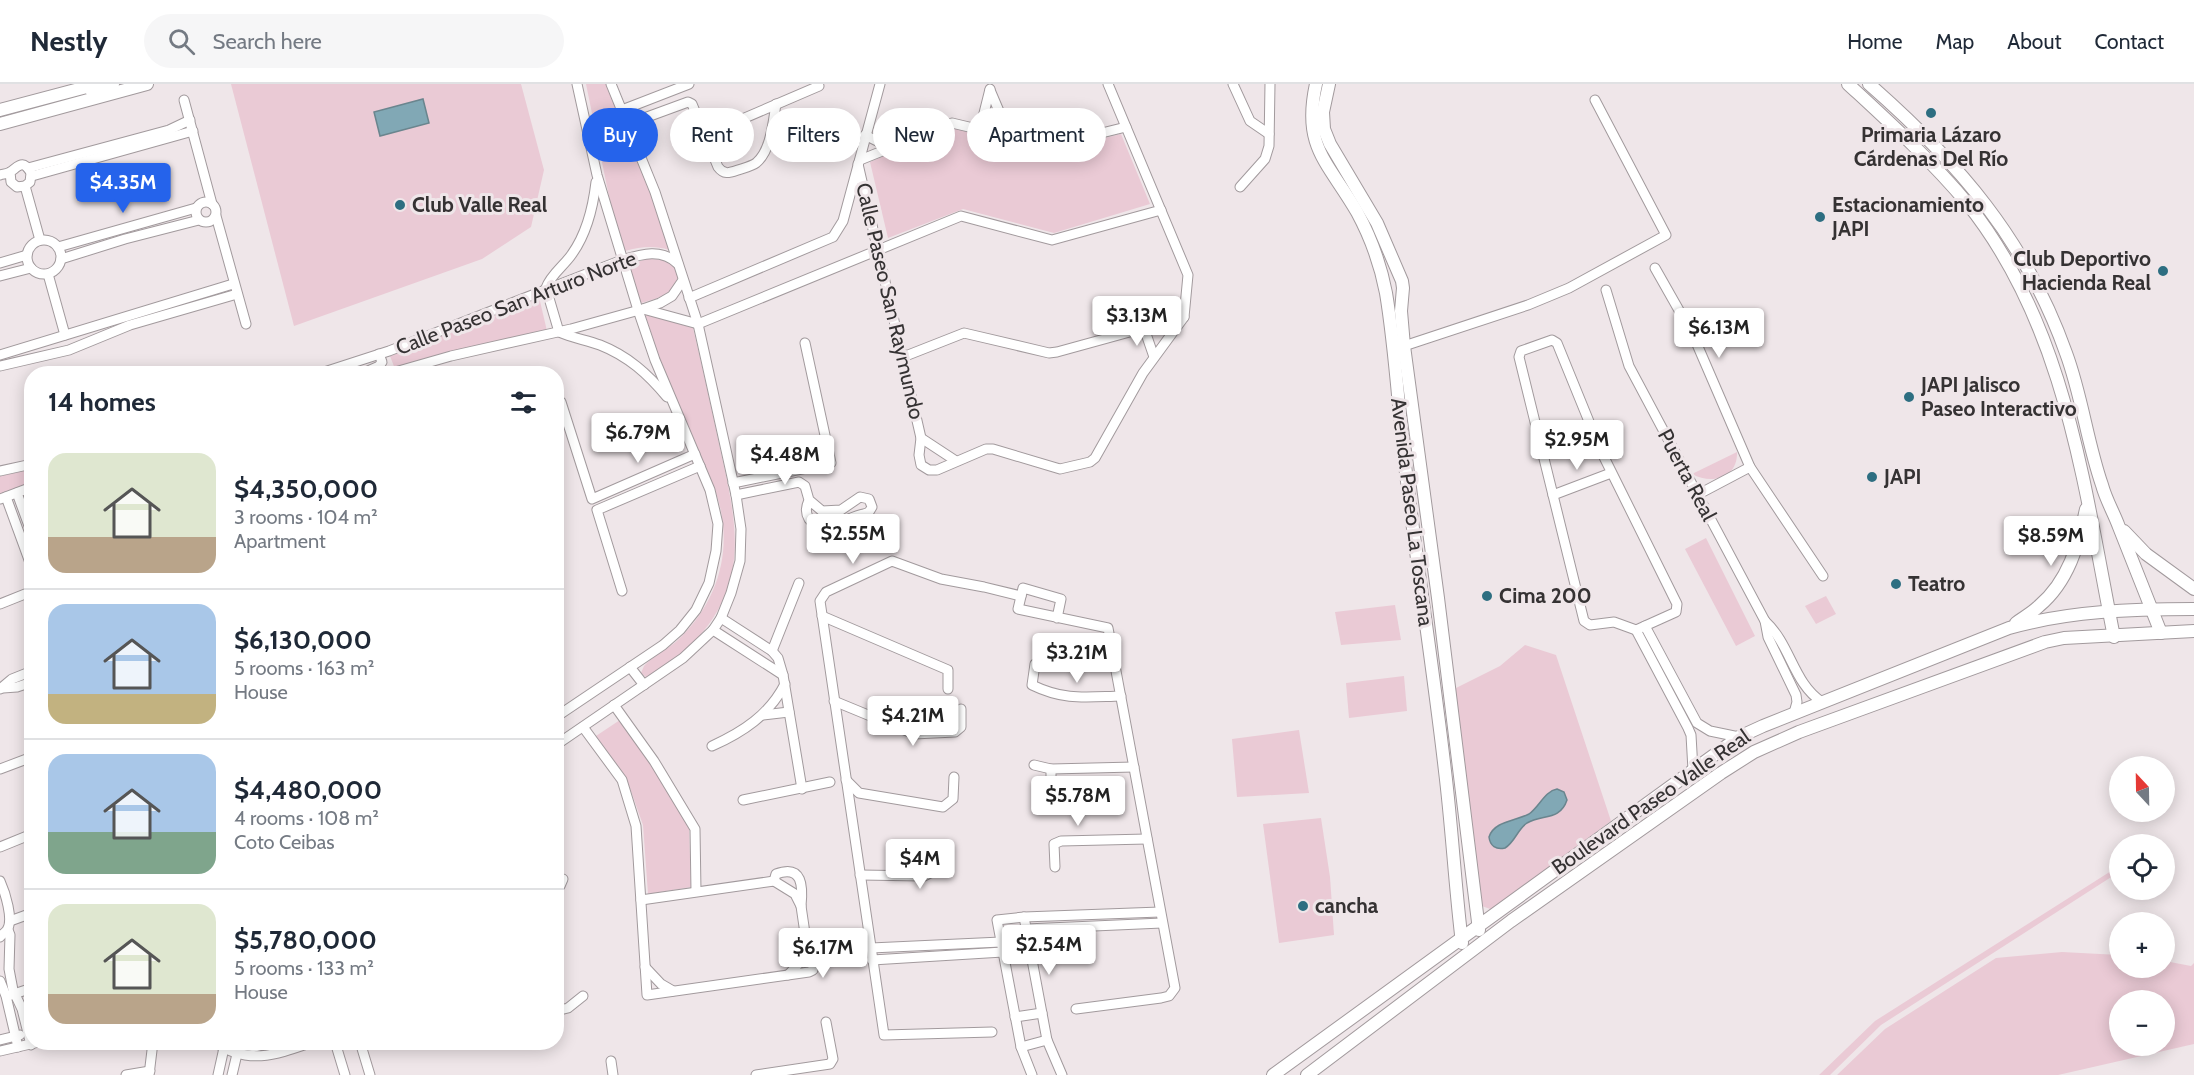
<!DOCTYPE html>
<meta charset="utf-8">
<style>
body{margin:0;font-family:Cabin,sans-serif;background:#f6f6f7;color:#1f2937;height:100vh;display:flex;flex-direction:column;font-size:22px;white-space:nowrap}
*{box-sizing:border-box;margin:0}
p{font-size:20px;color:#747a83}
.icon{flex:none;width:33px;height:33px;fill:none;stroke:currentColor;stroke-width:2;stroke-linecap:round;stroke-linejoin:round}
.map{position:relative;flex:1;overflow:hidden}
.details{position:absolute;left:24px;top:282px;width:540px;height:684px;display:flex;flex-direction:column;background:#fff;border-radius:24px;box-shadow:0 3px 15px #0003}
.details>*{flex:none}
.banner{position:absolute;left:582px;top:24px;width:570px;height:54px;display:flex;gap:12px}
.needle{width:39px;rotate:338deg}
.tools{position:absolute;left:2109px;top:672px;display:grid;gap:12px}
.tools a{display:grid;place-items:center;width:66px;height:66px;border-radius:50%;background:#fff;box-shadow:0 3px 15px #0003;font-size:30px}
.price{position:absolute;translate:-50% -51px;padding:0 14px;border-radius:6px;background:#fff;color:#222;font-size:20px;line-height:39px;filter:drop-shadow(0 2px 3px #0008)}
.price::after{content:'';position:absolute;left:50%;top:36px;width:18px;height:14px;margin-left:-9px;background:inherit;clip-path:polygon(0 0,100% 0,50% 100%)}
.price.on{background:#2563eb;color:#fff}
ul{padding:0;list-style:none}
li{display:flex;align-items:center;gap:18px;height:150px;padding:0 24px}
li+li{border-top:2px solid #e0e1e3}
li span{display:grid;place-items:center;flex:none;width:168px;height:120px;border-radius:18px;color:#555}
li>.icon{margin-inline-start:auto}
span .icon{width:72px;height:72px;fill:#fffc;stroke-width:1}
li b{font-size:26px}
h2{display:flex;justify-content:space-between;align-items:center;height:72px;padding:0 24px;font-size:26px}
.tag{padding:0 21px;border-radius:27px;background:#fff;box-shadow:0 3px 15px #0003;font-size:21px;line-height:54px}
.tag.on{background:#2563eb;color:#fff}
header{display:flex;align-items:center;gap:36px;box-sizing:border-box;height:84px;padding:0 30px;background:#fff;border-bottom:2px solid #e0e1e3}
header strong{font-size:28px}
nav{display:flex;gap:33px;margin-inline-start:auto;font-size:21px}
.search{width:420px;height:54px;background:#f6f6f7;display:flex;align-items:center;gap:15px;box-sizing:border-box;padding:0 21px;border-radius:33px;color:#747a83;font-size:22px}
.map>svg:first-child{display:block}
.green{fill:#eacad5;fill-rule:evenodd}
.water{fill:#81a8b5;stroke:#6a858e;stroke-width:1.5}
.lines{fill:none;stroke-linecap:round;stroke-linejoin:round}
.street-casing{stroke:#a29a9d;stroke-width:11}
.secondary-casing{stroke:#a29a9d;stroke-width:14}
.street{stroke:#fff;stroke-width:9}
.secondary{stroke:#fff;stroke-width:12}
.poi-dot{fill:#2d6e81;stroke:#efe6e9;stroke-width:2}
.labels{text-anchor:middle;stroke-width:6;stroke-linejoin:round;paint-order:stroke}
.poi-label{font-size:21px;font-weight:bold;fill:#353233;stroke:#efe6e9;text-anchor:start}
.street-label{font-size:21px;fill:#353233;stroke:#efe6e9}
</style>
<header>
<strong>Nestly</strong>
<div class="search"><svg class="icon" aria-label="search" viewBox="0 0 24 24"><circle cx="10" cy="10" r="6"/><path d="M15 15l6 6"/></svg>Search here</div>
<nav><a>Home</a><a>Map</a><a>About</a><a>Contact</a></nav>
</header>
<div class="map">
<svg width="2194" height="991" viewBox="0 0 2194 991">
<rect width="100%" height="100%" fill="#efe6e9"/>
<g class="green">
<polygon points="231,0 521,0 544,86 531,143 482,175 294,242"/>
<path d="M586,0H606L650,107L669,166C653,161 641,163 625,167L612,127Z"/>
<polygon points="950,43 1043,69 1121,50 1150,120 1054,149 963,125 888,154 870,78"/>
<path d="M646,175C652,175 659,175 665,177C680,182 681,199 669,208C661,214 651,216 641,219L629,181Z"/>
<polygon points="539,213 547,247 395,285 390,272"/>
<path d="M645,230L693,244C703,286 712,327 721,369C739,448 750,506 684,568C673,578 659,585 647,594L641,589L644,582C654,571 669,565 680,554C720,515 734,461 716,409L662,283Z"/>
<path d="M1737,368C1738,394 1712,401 1692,390Z"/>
<polygon points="29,386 31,386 31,399 0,411 0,392"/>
<polygon points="1706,454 1755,552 1736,562 1685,465"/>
<polygon points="1826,512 1836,530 1816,540 1805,522"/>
<polygon points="1395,521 1401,556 1341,561 1335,528"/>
<polygon points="1525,561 1556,571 1611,737 1493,826 1479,821 1454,605 1500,582"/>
<polygon points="1404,592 1407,627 1349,634 1346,599"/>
<polygon points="620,636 648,676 689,743 691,803 648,810 643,741 626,693 596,652"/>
<polygon points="1299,646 1309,709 1237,713 1232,655"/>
<polygon points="1321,734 1330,793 1334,851 1279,859 1263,740"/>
<polygon points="2119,782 2119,788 1881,941 1830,991 1819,991 1875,937"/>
<path d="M2062,868L2119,871L2120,884H2164L2165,877L2191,882L2194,879V960L2058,991H1837L1885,945L1996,874ZM2120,916H2164V962H2120Z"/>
</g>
<g class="water">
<polygon points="423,15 429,39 380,52 374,28"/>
<path d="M1557,705L1564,708L1567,716C1560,737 1542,730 1527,739C1517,746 1515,758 1505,764C1496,766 1490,762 1489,753C1494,737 1516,737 1529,730C1539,723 1545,707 1557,705Z"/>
</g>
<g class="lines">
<g class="street-casing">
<g id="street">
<polyline points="1233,0 1250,37 1269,50"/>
<polyline points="990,6 1010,53"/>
<polyline points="184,16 212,120"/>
<polyline points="622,26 689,0"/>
<path d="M628,40L688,18L692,20L718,83C724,91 729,89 738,86C744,84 752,82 756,79C771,67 773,38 776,20"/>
<polyline points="980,45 990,5"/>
<polyline points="705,51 819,2"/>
<polyline points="865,51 889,63"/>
<polyline points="860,76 952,39 1049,62 1126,43"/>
<polyline points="858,80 921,354 919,371 921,381 929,386 937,386 986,365 993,365 1060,385 1090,378 1095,374 1143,289 1184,233 1188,191 1108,0"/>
<polyline points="28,84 169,46 190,36"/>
<path d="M0,91C3,90 7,90 10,88C19,82 23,75 31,89L30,98L25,102L17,103L11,98L10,88"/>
<polyline points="32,92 193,47"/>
<path d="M596,98C593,124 587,149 572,170C564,182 551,190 546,204L559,248C572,254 587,256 600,261C628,272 648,290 667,313"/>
<polyline points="25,102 40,156"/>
<polyline points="1240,103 1265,75 1269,62 1270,0"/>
<circle cx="206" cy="128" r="10"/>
<polyline points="216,132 246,240"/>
<circle cx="44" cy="173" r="17"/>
<polyline points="58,163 196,124"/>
<polyline points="61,175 125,155 199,136"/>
<polyline points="0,179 27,171"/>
<polyline points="1655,184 1693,251 1750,383"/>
<polyline points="48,190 65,251"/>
<polyline points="0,192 31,184"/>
<polyline points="1606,206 1629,282 1765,537 1768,553 1796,611 1797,618 1794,629"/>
<polyline points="689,214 833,153 843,137 880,0"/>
<polyline points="643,225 698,240 961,132 1052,156 1161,126"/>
<polyline points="1144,244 1154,273"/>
<polygon points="1552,256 1557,259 1601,367 1677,520 1676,528 1636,546 1614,538 1590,541 1584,537 1519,273 1521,267"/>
<polyline points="1404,262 1528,221 1569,204 1666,151 1595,16"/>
<polyline points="0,271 233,200"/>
<polyline points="903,273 964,249 1049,269 1057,268 1184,233"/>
<polyline points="0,282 69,266 130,241 237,210"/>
<path d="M318,290L389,267L622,176C642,170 662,164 678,180"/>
<polyline points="361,290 379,282 382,278 379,270"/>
<polyline points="388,290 451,272 571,245 643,225 660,219 672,212 683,196"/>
<polyline points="561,318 592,415 695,370"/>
<polyline points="921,354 956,377"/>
<polyline points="0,387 32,380"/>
<polyline points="733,399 831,379 805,259"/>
<polyline points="17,409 32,450"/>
<path d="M736,411L799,398L805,402L809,416L822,427L841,426L860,413L869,415L872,423L869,428L864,430C846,433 823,453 809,435C805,428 806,423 809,416"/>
<polyline points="1553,411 1611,389"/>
<polyline points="1697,411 1750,383 1823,492"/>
<polyline points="6,413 32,484"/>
<polyline points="0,415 32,403"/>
<polyline points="622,507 597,426 700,382"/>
<polyline points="0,520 30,508"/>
<polyline points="822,532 948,586 948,605"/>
<polyline points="721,534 772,567 778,574 783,591 802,705"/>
<polyline points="1057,534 1061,515 1023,504 1018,525 1108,544 1175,904 1169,912 1161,914 1076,925"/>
<path d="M1765,537C1791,561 1793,599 1822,618"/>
<polyline points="1645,542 1697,639 1710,647 1739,653"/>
<polyline points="713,546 783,591"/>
<polyline points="1636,546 1688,644 1691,651 1693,686"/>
<polyline points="772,567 799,499"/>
<path d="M1035,580L1032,601C1065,617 1086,613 1121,612"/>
<polyline points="630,583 644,601"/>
<polyline points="3,604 17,603 32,598"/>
<polyline points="0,605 12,595 32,587"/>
<polyline points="834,617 914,650 955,648 961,643 961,625"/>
<polyline points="614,621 654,677 695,745 696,807"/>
<polyline points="763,631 789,628"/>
<polyline points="556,633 663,561 680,546 696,526 709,499 716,467 718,440 710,406 655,276 638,226 597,91 577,0"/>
<polyline points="583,643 622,696 636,742 647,911 809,888 813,886 814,880 808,870"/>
<polyline points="556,661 683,574 713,546 721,534 731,509 740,477 741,445 736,411 698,240 655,108 611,0"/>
<path d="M712,662C743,648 769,631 785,600"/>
<polyline points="1034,681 1051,685 1134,683"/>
<polyline points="0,685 32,673"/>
<polyline points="846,696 859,709 943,723 953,715 954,693"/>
<polyline points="1051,709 1051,685"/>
<polyline points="743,716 830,698"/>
<polyline points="0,763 32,750"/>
<polyline points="1055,783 1054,760 1061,757 1147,755"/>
<polyline points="860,791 924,792 936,786 935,768"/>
<path d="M0,797C5,808 14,836 7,846C5,849 2,850 0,853"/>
<path d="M774,797L776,790C803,780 803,803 801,822"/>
<polyline points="556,804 560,802 563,795"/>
<polyline points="641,816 774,797 795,810 801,822 808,870 788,891"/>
<polyline points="1024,833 1047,956 1062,991"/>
<polyline points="10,837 32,829"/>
<polyline points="1026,845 1162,839"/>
<polyline points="8,846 10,851 9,885 13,906 22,925 31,961"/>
<polyline points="871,864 1001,858 1028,854"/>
<polyline points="872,876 1003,868"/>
<polyline points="645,883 661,900 673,907"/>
<polyline points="0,897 6,912 18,963"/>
<polyline points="11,911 32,904"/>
<polyline points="556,927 568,924 583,912"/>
<polyline points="1015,933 1042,929"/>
<polyline points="992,948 884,951 820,517 826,508 892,477 941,495 984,503 1021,512"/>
<polyline points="0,956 20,951"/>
<path d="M215,958C248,982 278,970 313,958"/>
<polyline points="231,958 255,963 275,958"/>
<polyline points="335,958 345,991"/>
<polyline points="360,958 370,991"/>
<polyline points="1021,963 1047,956"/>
<polyline points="0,967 39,958"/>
<polyline points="611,977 613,991"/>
<polyline points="126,991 150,987"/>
<polyline points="149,991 153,958"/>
<polyline points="218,991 224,964"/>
<polyline points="232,991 237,970"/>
<polyline points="756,991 830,980 833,975 826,938"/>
<polyline points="1032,991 1021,963 997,836 1024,833 1160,828"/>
</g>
</g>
<g class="secondary-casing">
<g id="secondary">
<path d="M1316,0C1302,63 1328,78 1357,128C1370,152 1381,183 1386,209C1395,263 1398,318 1404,372C1416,477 1433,582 1445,687C1452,744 1455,802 1462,859"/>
<polyline points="1329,0 1323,28 1324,45 1330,60 1377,139 1402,197 1403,204 1401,227 1404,262 1438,514 1479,846"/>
<path d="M1848,0C1889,38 1931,76 1967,119C2066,242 2084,403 2114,553"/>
<path d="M1869,0C1958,78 2026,156 2066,269C2082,312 2087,358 2102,401C2106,416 2114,429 2119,443C2133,479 2147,514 2161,549"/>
<polyline points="91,6 113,0"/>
<polyline points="0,26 98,0"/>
<polyline points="0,40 147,0"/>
<polyline points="2124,447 2146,470 2194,505"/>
<path d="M2016,539C2024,533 2032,529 2039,522C2068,498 2079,460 2086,425"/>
<path d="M1273,991L1739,653L1763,642L2009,544C2069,527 2132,525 2194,525"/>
<polyline points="1307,991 1511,837 1721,689 1754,668 1799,648 2045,558 2064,554 2194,547"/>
</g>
</g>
<use href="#street" class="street"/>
<use href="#secondary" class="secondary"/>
</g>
<g class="poi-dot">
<circle cx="1931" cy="29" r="6"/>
<circle cx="400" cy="121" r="6"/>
<circle cx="1820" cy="133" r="6"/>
<circle cx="2163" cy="187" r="6"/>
<circle cx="1909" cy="313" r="6"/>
<circle cx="1872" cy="393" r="6"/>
<circle cx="1896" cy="500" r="6"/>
<circle cx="1487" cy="512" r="6"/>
<circle cx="1303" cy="822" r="6"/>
</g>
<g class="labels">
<g class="poi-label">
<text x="1931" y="58" text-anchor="middle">Primaria Lázaro<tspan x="1931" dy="24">Cárdenas Del Río</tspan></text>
<text x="412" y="128">Club Valle Real</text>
<text x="1832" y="128">Estacionamiento<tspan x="1832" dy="24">JAPI</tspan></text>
<text x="2151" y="182" text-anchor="end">Club Deportivo<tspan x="2151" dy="24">Hacienda Real</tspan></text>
<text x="1921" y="308">JAPI Jalisco<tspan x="1921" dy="24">Paseo Interactivo</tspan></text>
<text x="1884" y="400">JAPI</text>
<text x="1908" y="507">Teatro</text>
<text x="1499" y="519">Cima 200</text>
<text x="1315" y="829">cancha</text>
</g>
<g class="street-label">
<text transform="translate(890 217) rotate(77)" y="7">Calle Paseo San Raymundo</text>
<text transform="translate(516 219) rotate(-21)" y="7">Calle Paseo San Arturo Norte</text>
<text transform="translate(1687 391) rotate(62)" y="7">Puerta Real</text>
<text transform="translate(1412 428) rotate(83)" y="7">Avenida Paseo La Toscana</text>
<text transform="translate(1651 718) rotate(-35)" y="7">Boulevard Paseo Valle Real</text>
</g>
</g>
</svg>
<div class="tools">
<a><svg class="needle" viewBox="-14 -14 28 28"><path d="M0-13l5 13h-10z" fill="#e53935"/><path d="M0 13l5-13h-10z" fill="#747a83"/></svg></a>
<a><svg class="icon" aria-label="locate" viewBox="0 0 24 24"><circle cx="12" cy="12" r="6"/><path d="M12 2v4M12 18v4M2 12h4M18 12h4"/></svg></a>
<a>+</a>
<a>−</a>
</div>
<b class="price on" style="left:123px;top:130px">$4.35M</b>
<b class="price" style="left:1137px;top:263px">$3.13M</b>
<b class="price" style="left:1719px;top:275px">$6.13M</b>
<b class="price" style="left:638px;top:380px">$6.79M</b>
<b class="price" style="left:1577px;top:387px">$2.95M</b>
<b class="price" style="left:785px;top:402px">$4.48M</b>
<b class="price" style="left:853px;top:481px">$2.55M</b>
<b class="price" style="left:2051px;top:483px">$8.59M</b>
<b class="price" style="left:1077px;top:600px">$3.21M</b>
<b class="price" style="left:913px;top:663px">$4.21M</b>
<b class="price" style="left:1078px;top:743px">$5.78M</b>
<b class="price" style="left:920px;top:806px">$4M</b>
<b class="price" style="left:1049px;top:892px">$2.54M</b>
<b class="price" style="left:823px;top:895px">$6.17M</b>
<div class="banner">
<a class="tag on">Buy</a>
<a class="tag">Rent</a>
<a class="tag">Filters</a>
<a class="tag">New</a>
<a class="tag">Apartment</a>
</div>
<section class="details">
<h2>14 homes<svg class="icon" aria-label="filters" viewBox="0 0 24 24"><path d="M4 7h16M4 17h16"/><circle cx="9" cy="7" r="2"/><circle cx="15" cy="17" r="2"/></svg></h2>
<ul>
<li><span style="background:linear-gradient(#dfe7d0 70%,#b9a48a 0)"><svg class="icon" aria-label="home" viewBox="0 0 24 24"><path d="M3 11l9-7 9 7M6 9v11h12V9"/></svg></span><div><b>$4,350,000</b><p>3 rooms · 104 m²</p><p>Apartment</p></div></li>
<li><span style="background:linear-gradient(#a9c7e8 75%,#c2b280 0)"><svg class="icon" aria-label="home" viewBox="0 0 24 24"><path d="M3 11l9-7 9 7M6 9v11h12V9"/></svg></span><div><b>$6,130,000</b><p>5 rooms · 163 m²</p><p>House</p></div></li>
<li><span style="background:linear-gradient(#a9c7e8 65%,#7fa58c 0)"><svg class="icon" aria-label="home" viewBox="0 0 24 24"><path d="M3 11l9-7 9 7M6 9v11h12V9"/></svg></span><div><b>$4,480,000</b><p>4 rooms · 108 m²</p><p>Coto Ceibas</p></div></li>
<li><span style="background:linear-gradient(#dfe7d0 75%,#b9a48a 0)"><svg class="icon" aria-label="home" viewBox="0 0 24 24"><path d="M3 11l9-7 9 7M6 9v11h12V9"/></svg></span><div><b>$5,780,000</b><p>5 rooms · 133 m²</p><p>House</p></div></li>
</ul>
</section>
</div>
